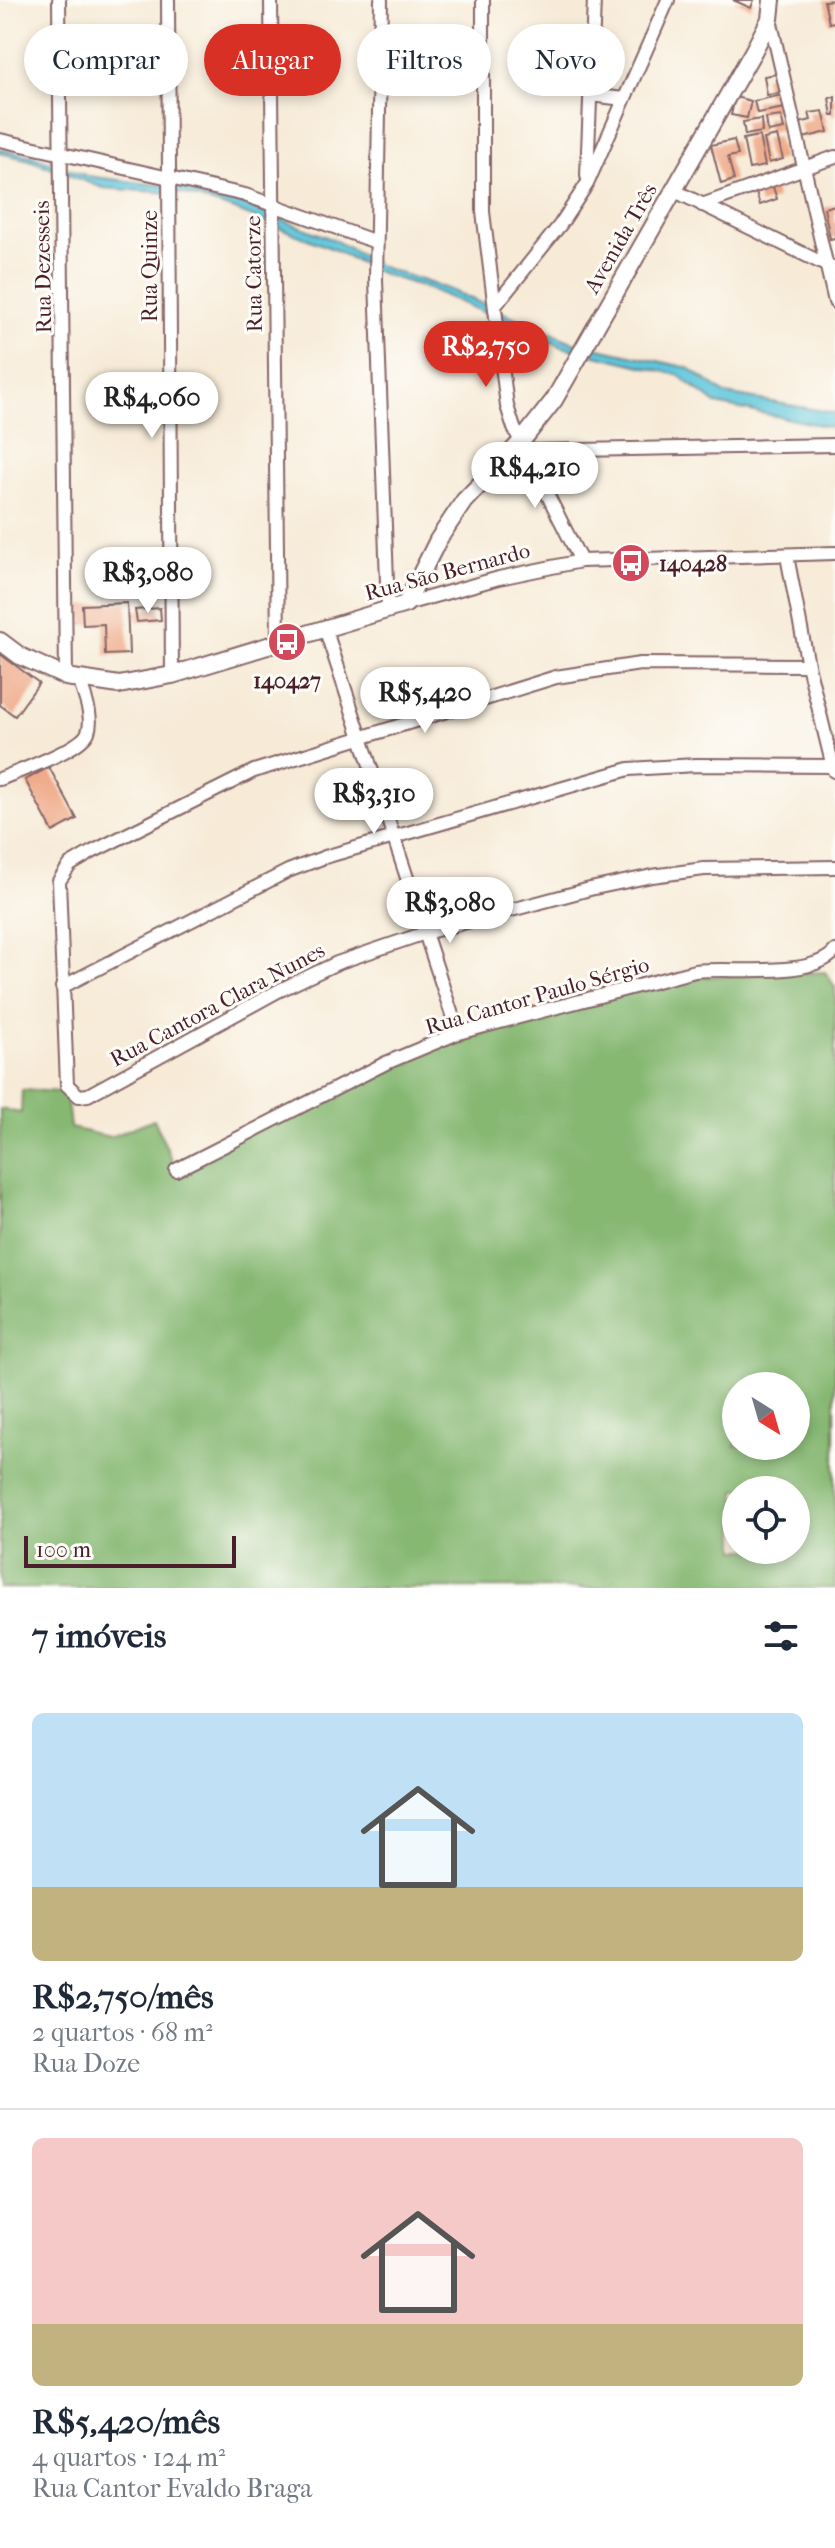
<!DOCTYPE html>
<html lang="pt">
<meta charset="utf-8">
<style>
body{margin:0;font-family:"IM FELL French Canon",serif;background:#f6f6f7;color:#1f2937;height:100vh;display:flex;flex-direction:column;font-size:30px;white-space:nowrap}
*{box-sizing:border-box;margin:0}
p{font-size:26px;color:#747a83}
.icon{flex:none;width:44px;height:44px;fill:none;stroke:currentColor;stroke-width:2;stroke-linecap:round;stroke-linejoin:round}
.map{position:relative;height:1588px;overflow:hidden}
.details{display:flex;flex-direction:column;background:#fff;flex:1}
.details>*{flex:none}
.banner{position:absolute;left:24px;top:24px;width:788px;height:72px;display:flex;gap:16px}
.needle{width:52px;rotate:143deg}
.controls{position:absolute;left:722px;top:1372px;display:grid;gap:16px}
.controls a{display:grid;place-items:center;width:88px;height:88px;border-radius:50%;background:#fff;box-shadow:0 4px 12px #0003;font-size:40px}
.scale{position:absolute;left:24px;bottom:20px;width:212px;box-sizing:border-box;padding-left:8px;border:4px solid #4a1f2b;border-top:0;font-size:22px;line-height:28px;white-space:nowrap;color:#4a1f2b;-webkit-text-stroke:6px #fdfcf7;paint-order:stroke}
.price{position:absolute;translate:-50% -68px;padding:0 18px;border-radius:28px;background:#fff;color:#222;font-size:26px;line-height:52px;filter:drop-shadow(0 2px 4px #0008)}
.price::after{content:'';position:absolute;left:50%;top:48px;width:24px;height:18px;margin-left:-12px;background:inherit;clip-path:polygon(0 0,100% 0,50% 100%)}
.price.current{background:#d93025;color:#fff}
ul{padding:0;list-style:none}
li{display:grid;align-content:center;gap:16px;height:424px;padding:0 32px}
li+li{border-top:2px solid #e0e1e3}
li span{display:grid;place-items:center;height:248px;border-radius:12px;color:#555}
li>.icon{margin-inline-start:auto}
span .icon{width:144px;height:144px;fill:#fffc;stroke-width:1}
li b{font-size:34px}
h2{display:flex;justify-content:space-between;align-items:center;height:96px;padding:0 32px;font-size:34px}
.pill{padding:0 28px;border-radius:36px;background:#fff;box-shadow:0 4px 12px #0003;font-size:28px;line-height:72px}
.pill.current{background:#d93025;color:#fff}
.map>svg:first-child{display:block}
.forest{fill:#86b872;stroke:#686c4e;stroke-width:2;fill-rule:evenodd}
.water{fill:#5ec6da;stroke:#547282;stroke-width:2}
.building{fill:#efaa8a}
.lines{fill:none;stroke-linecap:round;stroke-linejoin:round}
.minor-casing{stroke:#876668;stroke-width:16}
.tertiary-casing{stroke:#876668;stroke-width:20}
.minor{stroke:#fff;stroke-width:12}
.tertiary{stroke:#fff;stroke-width:16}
.labels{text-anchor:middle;stroke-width:6;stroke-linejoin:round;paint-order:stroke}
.street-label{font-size:22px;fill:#4a1f2b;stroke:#fdfcf7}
.poi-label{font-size:22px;font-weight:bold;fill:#4a1f2b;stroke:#fdfcf7;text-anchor:start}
</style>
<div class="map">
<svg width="835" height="1588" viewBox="0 0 835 1588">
<rect width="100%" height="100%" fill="#fdfcf7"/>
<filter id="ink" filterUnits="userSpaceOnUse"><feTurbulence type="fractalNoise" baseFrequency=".0125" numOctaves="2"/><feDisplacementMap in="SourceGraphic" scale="16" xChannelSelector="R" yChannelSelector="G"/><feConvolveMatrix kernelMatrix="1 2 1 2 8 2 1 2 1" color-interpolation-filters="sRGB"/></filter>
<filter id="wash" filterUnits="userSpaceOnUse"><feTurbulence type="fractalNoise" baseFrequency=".006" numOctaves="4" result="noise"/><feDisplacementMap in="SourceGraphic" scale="32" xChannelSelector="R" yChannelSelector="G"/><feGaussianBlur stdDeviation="1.8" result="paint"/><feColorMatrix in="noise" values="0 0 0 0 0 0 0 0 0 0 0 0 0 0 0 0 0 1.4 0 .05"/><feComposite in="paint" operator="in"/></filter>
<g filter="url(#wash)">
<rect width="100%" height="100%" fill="#f7ebd8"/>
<path class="forest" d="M825,972L835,987V1588H0V1109L21,1113L22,1090L66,1092L70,1128L110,1137L154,1119L174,1165L459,1030L702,977ZM736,1386H796V1446H736ZM736,1490H796V1550H736Z"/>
<polygon class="water" points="0,149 33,156 87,176 212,192 334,240 384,268 448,289 572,342 689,368 725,394 835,413 835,428 716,404 678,375 563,347 432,290 380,273 333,249 235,210 185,194 103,188 30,160 0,153"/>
<g id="blocks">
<g class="building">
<polygon points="733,0 754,0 751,8"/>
<polygon points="835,0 835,22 829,23 824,1"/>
<polygon points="777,74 780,93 767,95 764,76"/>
<polygon points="782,95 785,108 757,113 754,101"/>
<polygon points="735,97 751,101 747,118 731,115"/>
<polygon points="835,97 835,116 832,116 829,98"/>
<polygon points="823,111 828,132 803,138 800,123 811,120 809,113"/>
<polygon points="781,116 784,129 768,132 766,118"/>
<polygon points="761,119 762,132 745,135 743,122"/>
<polygon points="759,136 765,166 749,169 743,139"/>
<polygon points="777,136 783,159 769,163 764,139"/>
<polygon points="734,140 738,155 728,157 734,180 721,184 711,145"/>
<polygon points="772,184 777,199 760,205 755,190"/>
<polygon points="835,205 835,238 830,239 824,208"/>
<polygon points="127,603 129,654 105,655 104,624 83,625 82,605"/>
<polygon points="160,608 161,620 137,622 135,610"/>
<polygon points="0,654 39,683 15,716 0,705"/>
<polygon points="49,767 77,819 53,832 25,780"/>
</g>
</g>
</g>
<g filter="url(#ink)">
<use href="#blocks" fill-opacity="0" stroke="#876668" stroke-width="2"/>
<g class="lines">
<g class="minor-casing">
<g id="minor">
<polyline points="59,0 66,677"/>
<polyline points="168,0 172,675"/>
<polyline points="271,0 278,644"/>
<polyline points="381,0 376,280 388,609"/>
<polyline points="483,0 483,212 507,406 514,428 581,561"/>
<polyline points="770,19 835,302"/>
<polyline points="590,95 624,99"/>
<polyline points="0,140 245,195 376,242"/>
<polyline points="587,176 594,0"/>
<polyline points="673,190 832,268"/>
<polyline points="702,205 835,157"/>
<polyline points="495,306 560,225 587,184 668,0"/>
<polyline points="526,451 835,445"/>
<polyline points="787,556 808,665 834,771"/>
<polyline points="406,604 499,578 581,561 835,553"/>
<polyline points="325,628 458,1033"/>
<polyline points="808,665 640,664 556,677 254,771 92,852 70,865 59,881 67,1085 79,1096 88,1095 278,991 337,963 425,933 590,889 652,876 704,869 835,867"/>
<path d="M0,779C19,771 82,749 88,732C94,718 84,695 80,682"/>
<polyline points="62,987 288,871 325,857 629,769 696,765 833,766"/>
<path d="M176,1170L386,1063L458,1033L695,971C733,967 812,979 835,951"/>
</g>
</g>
<g class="tertiary-casing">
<polyline id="tertiary" points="0,641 20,656 66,677 119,685 172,675 406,604 438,540 464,501 521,442 554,400 754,50 770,19 772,0"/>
</g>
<use href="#minor" class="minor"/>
<use href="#tertiary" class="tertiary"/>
</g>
</g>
<defs>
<g id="bus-disc" transform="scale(2)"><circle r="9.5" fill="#d1495b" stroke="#fdfcf7"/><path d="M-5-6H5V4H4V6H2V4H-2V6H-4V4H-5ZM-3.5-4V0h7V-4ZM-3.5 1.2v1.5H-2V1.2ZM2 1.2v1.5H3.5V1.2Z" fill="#fff"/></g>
</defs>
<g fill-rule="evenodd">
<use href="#bus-disc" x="631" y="563"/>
<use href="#bus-disc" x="287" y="642"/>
</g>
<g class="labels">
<g class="street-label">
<text transform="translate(620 238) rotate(-60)" y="8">Avenida Três</text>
<text transform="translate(149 266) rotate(-90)" y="8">Rua Quinze</text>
<text transform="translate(42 267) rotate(-91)" y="8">Rua Dezesseis</text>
<text transform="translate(253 274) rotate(-91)" y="8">Rua Catorze</text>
<text transform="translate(447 571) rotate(-15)" y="8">Rua São Bernardo</text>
<text transform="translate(537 995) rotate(-16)" y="8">Rua Cantor Paulo Sérgio</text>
<text transform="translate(217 1004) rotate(-28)" y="8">Rua Cantora Clara Nunes</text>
</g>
<g class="poi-label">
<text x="659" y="571">140428</text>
<text x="287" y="688" text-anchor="middle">140427</text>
</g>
</g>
</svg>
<div class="controls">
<a><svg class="needle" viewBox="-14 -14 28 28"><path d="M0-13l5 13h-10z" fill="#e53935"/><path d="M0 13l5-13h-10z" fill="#747a83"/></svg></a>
<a><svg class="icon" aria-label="locate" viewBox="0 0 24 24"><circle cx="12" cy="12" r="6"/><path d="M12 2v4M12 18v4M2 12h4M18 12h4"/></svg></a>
</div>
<div class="scale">100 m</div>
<b class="price current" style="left:486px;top:389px">R$2,750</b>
<b class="price" style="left:152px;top:440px">R$4,060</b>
<b class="price" style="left:535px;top:510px">R$4,210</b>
<b class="price" style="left:148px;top:615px">R$3,080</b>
<b class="price" style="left:425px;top:735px">R$5,420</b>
<b class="price" style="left:374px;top:836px">R$3,310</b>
<b class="price" style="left:450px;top:945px">R$3,080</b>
<div class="banner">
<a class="pill">Comprar</a>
<a class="pill current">Alugar</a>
<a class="pill">Filtros</a>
<a class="pill">Novo</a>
</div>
</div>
<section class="details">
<h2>7 imóveis<svg class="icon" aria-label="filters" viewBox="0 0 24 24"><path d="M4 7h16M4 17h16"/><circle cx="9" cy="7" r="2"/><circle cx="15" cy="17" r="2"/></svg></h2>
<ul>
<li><span style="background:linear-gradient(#bfe0f5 70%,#c2b280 0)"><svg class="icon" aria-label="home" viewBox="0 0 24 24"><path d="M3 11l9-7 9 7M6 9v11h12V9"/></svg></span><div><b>R$2,750/mês</b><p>2 quartos · 68 m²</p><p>Rua Doze</p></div></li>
<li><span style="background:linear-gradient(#f6c9c9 75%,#c2b280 0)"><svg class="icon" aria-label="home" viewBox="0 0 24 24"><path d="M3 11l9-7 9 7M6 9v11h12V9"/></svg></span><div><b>R$5,420/mês</b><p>4 quartos · 124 m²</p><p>Rua Cantor Evaldo Braga</p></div></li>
</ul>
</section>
